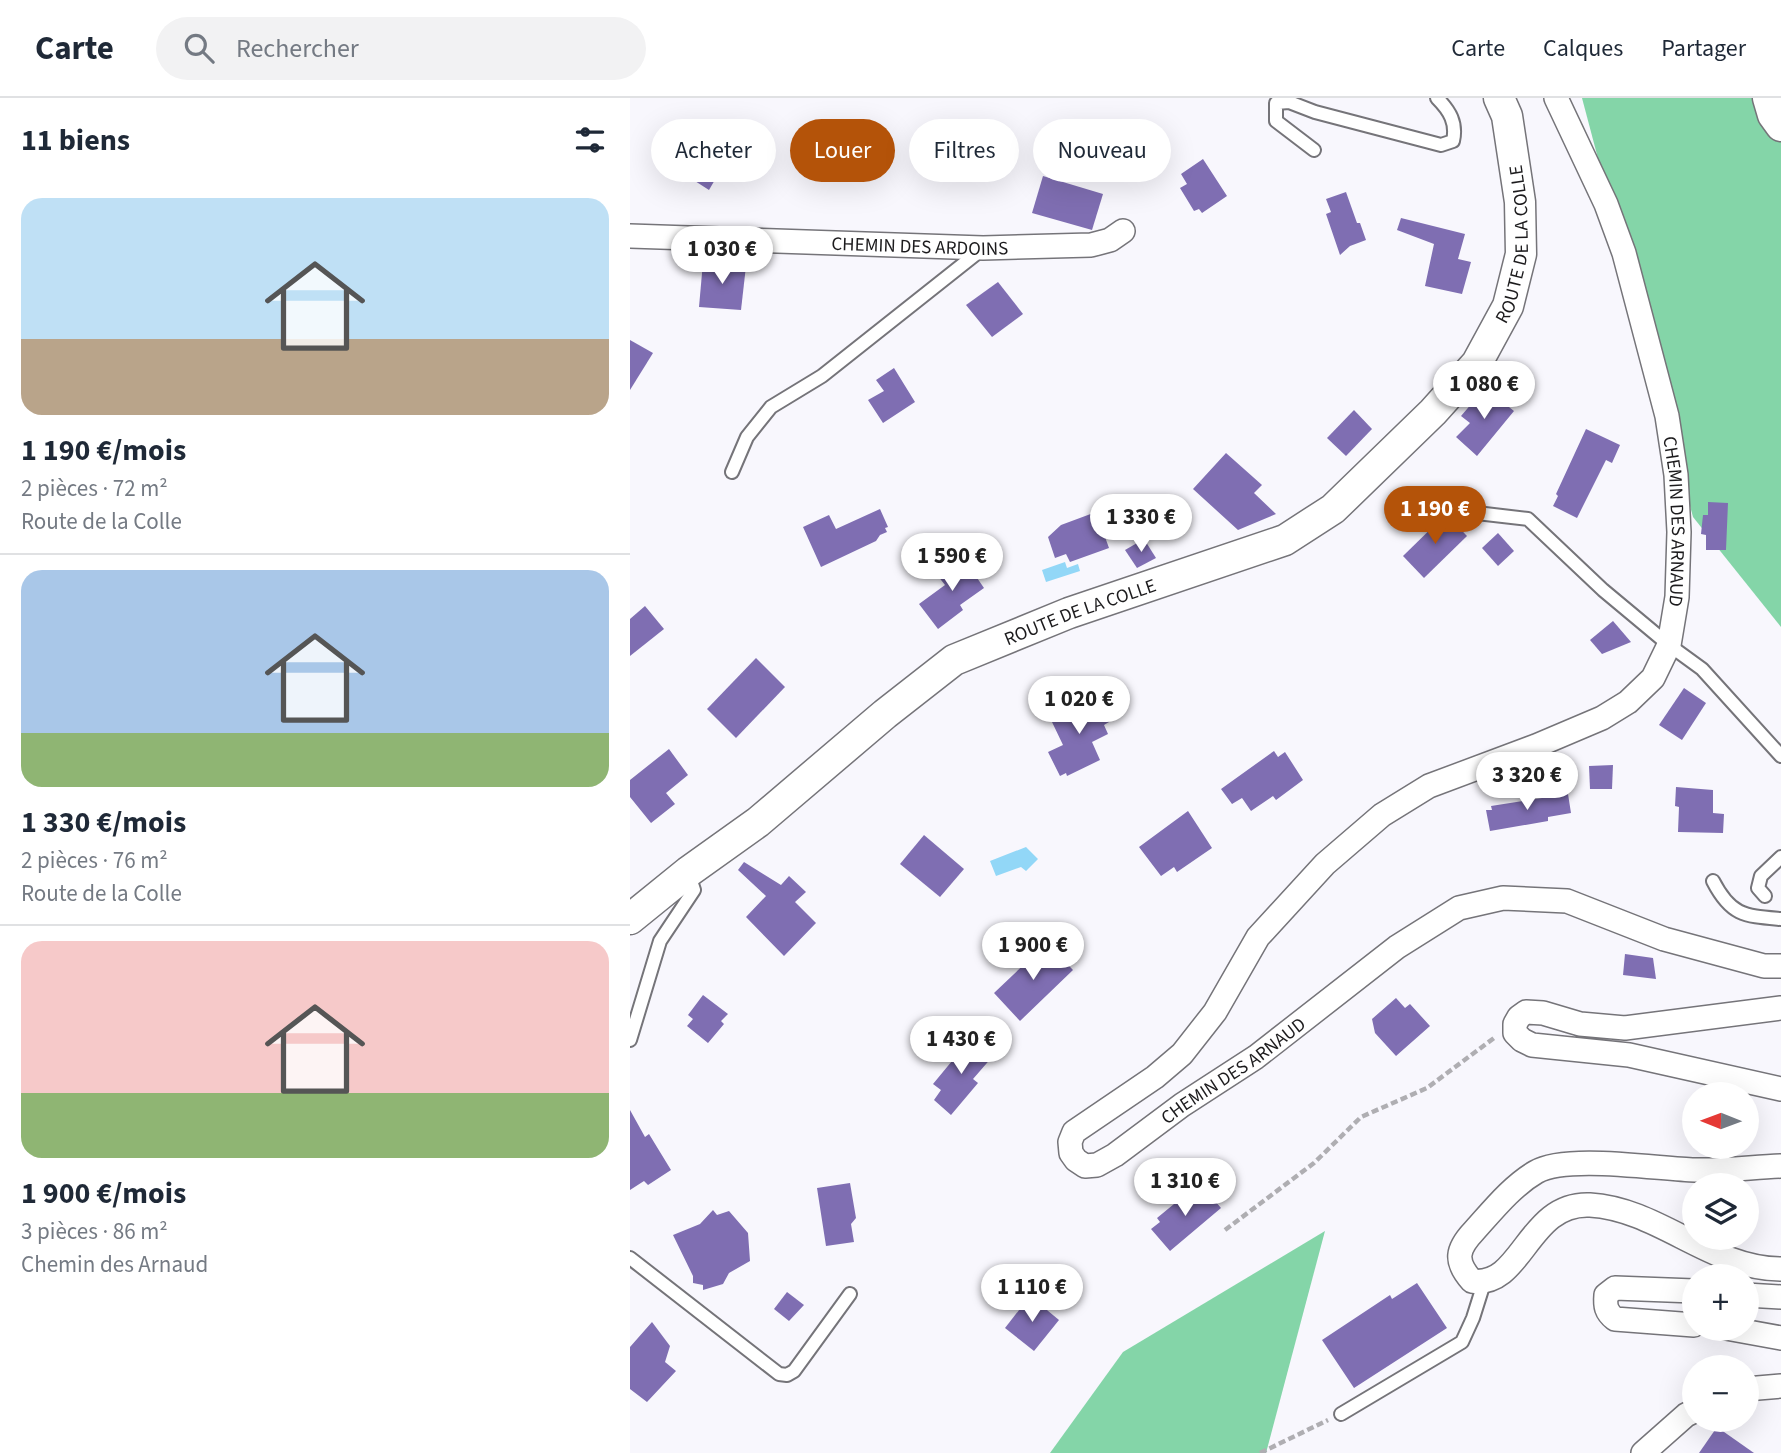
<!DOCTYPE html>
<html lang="fr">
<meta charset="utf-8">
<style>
body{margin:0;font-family:"Source Sans 3",sans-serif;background:#f2f2f3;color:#1f2937;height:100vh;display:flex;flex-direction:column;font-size:26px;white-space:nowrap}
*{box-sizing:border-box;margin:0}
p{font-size:23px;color:#747a83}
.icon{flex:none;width:38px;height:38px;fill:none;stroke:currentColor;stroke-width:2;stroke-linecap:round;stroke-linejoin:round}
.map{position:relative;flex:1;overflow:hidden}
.sheet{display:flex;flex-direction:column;background:#fff;width:630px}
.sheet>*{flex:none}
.hud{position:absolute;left:21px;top:21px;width:665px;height:63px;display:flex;gap:14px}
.needle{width:46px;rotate:271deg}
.tools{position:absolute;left:1052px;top:984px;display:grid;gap:14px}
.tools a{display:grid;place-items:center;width:77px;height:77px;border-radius:50%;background:#fff;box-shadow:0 7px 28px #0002;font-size:35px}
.price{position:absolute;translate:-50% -60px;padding:0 16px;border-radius:24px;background:#fff;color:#222;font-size:23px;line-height:46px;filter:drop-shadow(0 2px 4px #0008)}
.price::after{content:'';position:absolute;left:50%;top:42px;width:21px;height:16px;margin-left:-10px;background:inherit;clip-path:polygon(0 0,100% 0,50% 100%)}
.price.active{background:#b45309;color:#fff}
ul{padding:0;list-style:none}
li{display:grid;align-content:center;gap:14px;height:371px;padding:0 21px}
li+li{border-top:2px solid #e0e1e3}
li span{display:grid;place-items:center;height:217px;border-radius:21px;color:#555}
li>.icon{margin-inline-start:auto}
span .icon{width:126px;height:126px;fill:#fffc;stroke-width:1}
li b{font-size:30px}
h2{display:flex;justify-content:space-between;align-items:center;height:84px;padding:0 21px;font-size:30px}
.chip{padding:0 24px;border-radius:32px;background:#fff;box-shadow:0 7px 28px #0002;font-size:24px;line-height:63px}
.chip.active{background:#b45309;color:#fff}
header{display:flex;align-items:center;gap:42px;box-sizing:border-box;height:98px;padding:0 35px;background:#fff;border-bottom:2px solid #e0e1e3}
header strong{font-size:33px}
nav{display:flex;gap:38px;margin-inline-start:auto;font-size:24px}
.search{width:490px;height:63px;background:#f2f2f3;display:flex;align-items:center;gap:18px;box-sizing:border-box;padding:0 24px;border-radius:38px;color:#747a83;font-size:26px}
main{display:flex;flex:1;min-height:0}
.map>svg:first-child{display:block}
.forest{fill:#84d5a8}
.water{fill:#92d7f7}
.building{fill:#7f6eb2}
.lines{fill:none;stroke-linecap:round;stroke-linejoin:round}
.service-casing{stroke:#757479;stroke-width:16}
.minor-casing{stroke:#757479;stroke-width:26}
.tertiary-casing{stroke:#757479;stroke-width:33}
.path{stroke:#afaeb2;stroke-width:4.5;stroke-dasharray:7 3.5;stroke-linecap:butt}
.service{stroke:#fff;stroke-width:12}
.minor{stroke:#fff;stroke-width:23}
.tertiary{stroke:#fff;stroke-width:30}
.labels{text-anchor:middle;stroke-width:7;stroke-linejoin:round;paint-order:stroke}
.street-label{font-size:19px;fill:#1c1b1d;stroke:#fff}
</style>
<header>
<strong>Carte</strong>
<div class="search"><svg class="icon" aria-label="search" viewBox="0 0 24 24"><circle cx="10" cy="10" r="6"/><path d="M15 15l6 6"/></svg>Rechercher</div>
<nav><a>Carte</a><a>Calques</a><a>Partager</a></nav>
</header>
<main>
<section class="sheet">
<h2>11 biens<svg class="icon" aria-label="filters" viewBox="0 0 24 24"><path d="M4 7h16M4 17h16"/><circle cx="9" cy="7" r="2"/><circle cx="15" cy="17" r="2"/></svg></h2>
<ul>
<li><span style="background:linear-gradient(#bfe0f5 65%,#b9a48a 0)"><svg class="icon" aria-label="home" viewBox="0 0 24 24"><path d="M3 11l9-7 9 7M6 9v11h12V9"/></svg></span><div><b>1 190 €/mois</b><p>2 pièces · 72 m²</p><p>Route de la Colle</p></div></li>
<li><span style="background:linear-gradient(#a9c7e8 75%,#8fb573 0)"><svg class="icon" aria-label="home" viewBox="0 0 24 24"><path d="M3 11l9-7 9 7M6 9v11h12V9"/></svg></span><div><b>1 330 €/mois</b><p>2 pièces · 76 m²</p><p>Route de la Colle</p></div></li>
<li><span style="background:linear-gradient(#f6c9c9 70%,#8fb573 0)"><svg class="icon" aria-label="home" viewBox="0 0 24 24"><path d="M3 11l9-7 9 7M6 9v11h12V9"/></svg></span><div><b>1 900 €/mois</b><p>3 pièces · 86 m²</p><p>Chemin des Arnaud</p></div></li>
</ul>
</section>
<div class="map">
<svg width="1151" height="1355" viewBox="0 0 1151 1355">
<rect width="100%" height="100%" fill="#f8f7fd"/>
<g class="forest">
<polygon points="952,0 1151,0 1151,529 1063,419"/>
<polygon points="695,1133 636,1355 420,1355 493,1254"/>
</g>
<g class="water">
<polygon points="435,464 437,470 448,466 450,473 416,484 412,472"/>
<polygon points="396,749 408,761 396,773 391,769 366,778 360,763"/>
</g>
<g class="building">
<polygon points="56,46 93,68 79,92 43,69"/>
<polygon points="573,61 597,98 572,115 569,111 564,113 550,90 557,86 551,76"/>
<polygon points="413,78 473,96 462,132 402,115"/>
<polygon points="716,94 727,125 730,125 736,142 720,148 710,157 696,116 701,114 696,101"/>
<polygon points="771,120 835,136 828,161 841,164 832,196 795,188 804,146 767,132"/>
<polygon points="73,164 116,168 111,212 69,209"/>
<polygon points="368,184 393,216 362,239 336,207"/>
<polygon points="0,242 23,255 0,292"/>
<polygon points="264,270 285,304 253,325 238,302 254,293 246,282"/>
<polygon points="855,290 884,313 847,358 826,339 840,325 831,318"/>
<polygon points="724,312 742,331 716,358 697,340"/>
<polygon points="956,331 990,347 982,365 976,362 947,420 923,408 928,398 926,396"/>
<polygon points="596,355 632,387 624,395 646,416 608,432 563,391"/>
<polygon points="1078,404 1098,405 1096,452 1076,452 1076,437 1071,436 1073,417 1078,417"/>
<polygon points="250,411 258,429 255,430 257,434 250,437 246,443 191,469 173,429 199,417 206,431"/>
<polygon points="466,414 479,450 440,464 436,456 425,460 418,439 431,427"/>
<polygon points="816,416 837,438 794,480 773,458"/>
<polygon points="868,435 884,453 868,468 852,450"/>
<polygon points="514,441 526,460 507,470 495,452"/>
<polygon points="332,458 354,490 330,507 333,512 308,531 289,506 315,487 308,478"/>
<polygon points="15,508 34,531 0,558 0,521"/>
<polygon points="983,523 1001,544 972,556 960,542"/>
<polygon points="126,560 155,589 106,640 77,611"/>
<polygon points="1054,590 1076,605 1052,642 1029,627"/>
<polygon points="466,597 479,624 474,627 478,636 462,644 470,662 437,678 436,675 430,678 418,654 433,647 422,624 431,620 429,616"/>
<polygon points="39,651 58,677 36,695 45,706 21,725 0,699 0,682"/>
<polygon points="644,653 648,659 655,654 673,682 646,702 643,698 621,713 612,700 602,706 591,691"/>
<polygon points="983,667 982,691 960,691 959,668"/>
<polygon points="1046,689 1083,692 1083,715 1094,716 1093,735 1048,734 1049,709 1045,708"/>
<polygon points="938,696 941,715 918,719 918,723 860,733 856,712 862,712 861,708"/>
<polygon points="558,713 582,750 547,774 544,769 531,778 509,749"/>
<polygon points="294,737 334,771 310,799 270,766"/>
<polygon points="114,764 151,787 159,778 176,794 165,804 186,825 154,858 116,819 136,798 108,772"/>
<polygon points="419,847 443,872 390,923 364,895 405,856 407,859"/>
<polygon points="995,856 1023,860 1026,881 993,877"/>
<polygon points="73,897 98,916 91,923 94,926 78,945 57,928 63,921 58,917"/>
<polygon points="766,900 775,910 780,906 800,928 766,958 745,935 742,921"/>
<polygon points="341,940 363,958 343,981 348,985 321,1017 304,1002 311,992 303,986"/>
<polygon points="0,1012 15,1039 19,1036 41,1072 18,1087 14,1083 0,1092"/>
<polygon points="220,1085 226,1120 221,1126 224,1144 196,1148 187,1090"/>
<polygon points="574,1090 591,1110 540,1153 521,1131 530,1124 527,1120 561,1092 566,1097"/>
<polygon points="83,1112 87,1117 99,1113 118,1135 120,1163 99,1175 93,1186 73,1192 73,1187 63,1185 63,1178 43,1137 70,1126"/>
<polygon points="787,1185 817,1230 724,1290 692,1242 760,1197 762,1201"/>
<polygon points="157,1194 174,1207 159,1223 144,1211"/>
<polygon points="400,1198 429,1222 404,1253 375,1230"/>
<polygon points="22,1224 40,1248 35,1264 46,1273 17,1304 0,1291 0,1249"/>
<polygon points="1087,1329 1124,1355 1069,1355"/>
</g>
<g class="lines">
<g class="service-casing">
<g id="service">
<path d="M684,52L646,23V5L659,4L685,14L811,47L823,43C827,25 820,13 807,0"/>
<polyline points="102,374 117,339 141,309 192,278 351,152"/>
<polyline points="838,414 898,421 973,492 1039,547 1072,571 1151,658"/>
<path d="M1083,783C1101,818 1115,818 1151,821"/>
<polyline points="1135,798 1128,790 1131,778 1151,759"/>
<polyline points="0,942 30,843 64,792 58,774"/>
<polyline points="0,1160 149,1276 157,1277 164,1273 220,1196"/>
<polyline points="711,1316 832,1244 843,1220 854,1185"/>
</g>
</g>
<g class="minor-casing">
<g id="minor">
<path id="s1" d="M926,0L976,106L994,155L1037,318L1046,377L1049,434L1047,499L1039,547L1023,580L998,604L972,620L906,648L799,688L752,717L695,766L628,839L585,914L552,956L525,979L444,1034L440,1044L441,1055L446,1062L455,1068L467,1067L485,1057L552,1007L626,959L767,849L829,810L873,800L937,803L1034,841L1134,868H1151"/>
<path id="s2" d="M0,138L353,150L461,147L480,142L493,133"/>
<polyline points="1151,910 995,930 950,926 913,915 896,914 889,919 885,926 885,935 892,942 902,947 999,957 1151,991"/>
<path d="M1151,1068C1123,1069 1094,1073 1065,1072C1028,1071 936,1056 906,1074C882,1088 863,1112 844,1133C827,1151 824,1163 842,1183C893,1190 897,1104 960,1107C1029,1111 1081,1171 1151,1171"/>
<path d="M1064,1193L985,1190L976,1197C975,1208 976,1214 985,1221L1064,1227"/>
<polyline points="1116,1197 1151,1199"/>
<polyline points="1096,1230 1151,1240"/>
<polyline points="1116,1291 1151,1288"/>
<polyline points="1013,1355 1056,1317 1064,1313"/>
</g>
</g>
<g class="tertiary-casing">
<g id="tertiary">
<polyline points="1138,0 1143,17 1151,28"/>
<path id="s3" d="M0,821L58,774L128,724L255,616L324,562L439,515L655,442L703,411L803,314L847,265L878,208L891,156L890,104L877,18L869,0"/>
</g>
</g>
<g class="path">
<polyline points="595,1132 684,1065 731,1019 797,990 864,940"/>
<polyline points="630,1355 698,1322"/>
</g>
<use href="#service" class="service"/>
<use href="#minor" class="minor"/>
<use href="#tertiary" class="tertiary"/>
</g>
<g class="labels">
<g class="street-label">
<text dy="7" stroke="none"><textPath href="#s3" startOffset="1157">ROUTE DE LA COLLE</textPath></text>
<text dy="7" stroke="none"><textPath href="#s2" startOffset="290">CHEMIN DES ARDOINS</textPath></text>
<text dy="7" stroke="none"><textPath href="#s1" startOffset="444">CHEMIN DES ARNAUD</textPath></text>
<text dy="7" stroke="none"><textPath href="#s3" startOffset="550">ROUTE DE LA COLLE</textPath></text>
<text dy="7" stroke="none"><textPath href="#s1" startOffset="1578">CHEMIN DES ARNAUD</textPath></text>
</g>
</g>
</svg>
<div class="tools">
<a><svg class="needle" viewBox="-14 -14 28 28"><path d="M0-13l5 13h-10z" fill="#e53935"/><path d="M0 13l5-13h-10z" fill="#747a83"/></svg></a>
<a><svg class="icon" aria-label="layers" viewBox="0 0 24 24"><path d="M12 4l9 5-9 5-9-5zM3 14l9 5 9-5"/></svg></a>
<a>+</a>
<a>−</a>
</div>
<b class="price" style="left:92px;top:188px">1 030 €</b>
<b class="price" style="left:854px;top:323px">1 080 €</b>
<b class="price active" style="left:805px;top:448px">1 190 €</b>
<b class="price" style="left:511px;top:456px">1 330 €</b>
<b class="price" style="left:322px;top:495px">1 590 €</b>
<b class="price" style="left:449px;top:638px">1 020 €</b>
<b class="price" style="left:897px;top:714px">3 320 €</b>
<b class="price" style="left:403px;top:884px">1 900 €</b>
<b class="price" style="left:331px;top:978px">1 430 €</b>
<b class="price" style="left:555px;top:1120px">1 310 €</b>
<b class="price" style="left:402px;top:1226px">1 110 €</b>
<div class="hud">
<a class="chip">Acheter</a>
<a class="chip active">Louer</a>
<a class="chip">Filtres</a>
<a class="chip">Nouveau</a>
</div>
</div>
</main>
